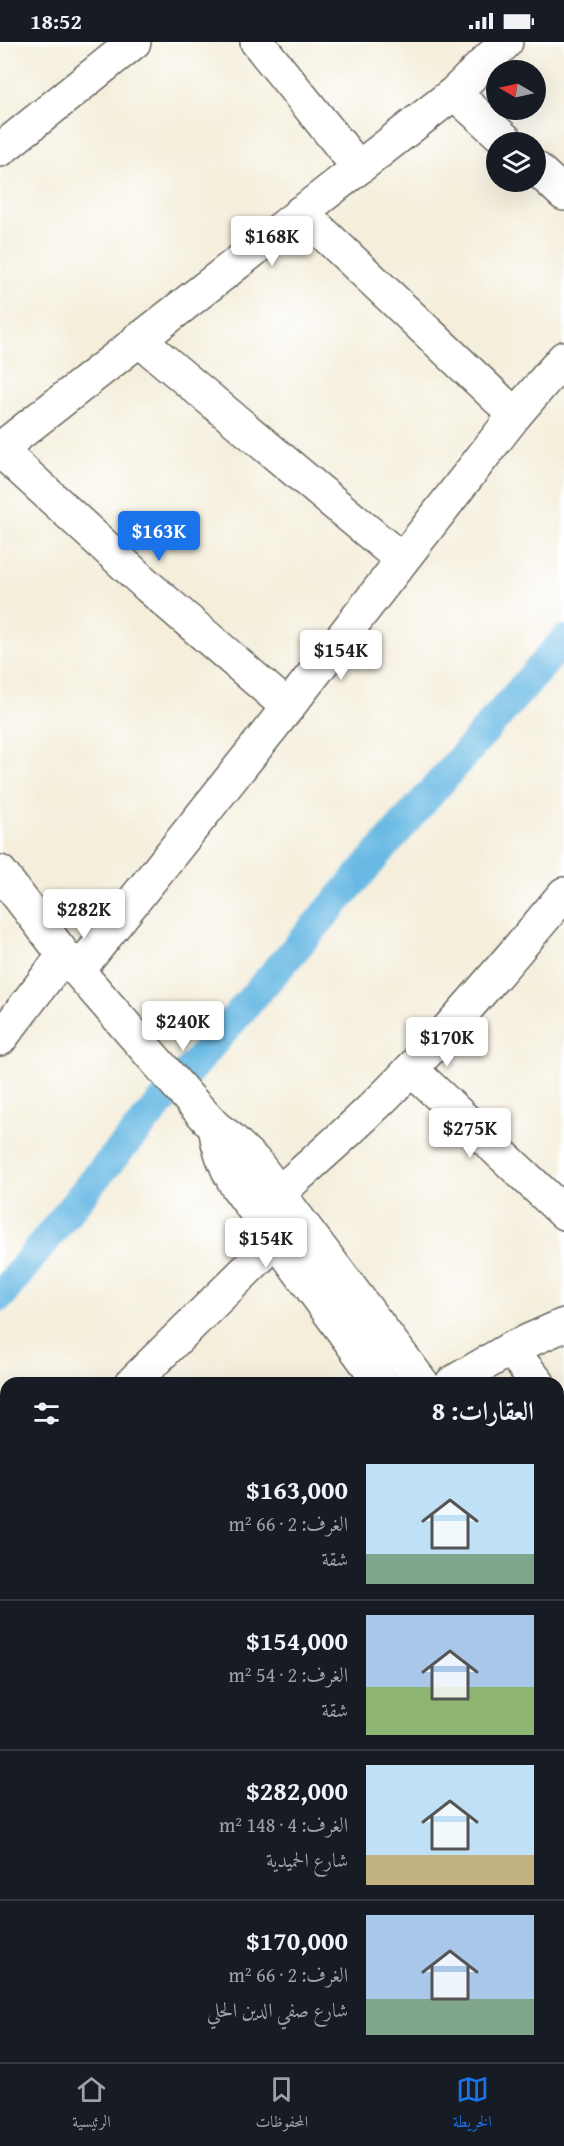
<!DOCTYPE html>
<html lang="ar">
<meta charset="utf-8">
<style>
body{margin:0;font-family:"Gentium Book Plus",Amiri,serif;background:#20242c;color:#f1f3f6;direction:rtl;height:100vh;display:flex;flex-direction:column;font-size:22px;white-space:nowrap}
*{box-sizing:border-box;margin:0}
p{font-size:20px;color:#9ea1a6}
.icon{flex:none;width:33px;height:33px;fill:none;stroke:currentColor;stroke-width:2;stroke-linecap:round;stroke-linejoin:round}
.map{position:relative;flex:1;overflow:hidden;direction:ltr}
.details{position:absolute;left:0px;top:1335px;width:564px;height:686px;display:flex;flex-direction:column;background:#171b24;border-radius:18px 18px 0 0;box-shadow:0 6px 24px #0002;direction:rtl}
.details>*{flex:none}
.needle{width:39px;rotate:279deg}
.buttons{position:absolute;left:486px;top:18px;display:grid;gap:12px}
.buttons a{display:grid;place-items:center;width:60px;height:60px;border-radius:50%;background:#171b24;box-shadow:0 6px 24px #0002;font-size:30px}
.price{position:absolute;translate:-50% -51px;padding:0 14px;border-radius:6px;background:#fff;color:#222;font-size:20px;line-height:39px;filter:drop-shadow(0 2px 3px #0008)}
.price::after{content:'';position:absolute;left:50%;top:36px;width:18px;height:14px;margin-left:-9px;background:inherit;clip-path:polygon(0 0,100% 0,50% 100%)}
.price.selected{background:#1a73e8;color:#fff}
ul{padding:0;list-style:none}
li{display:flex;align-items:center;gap:18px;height:150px;padding:0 30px}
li+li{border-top:2px solid #363941}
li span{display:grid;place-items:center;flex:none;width:168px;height:120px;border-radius:0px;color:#555}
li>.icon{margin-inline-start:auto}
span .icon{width:72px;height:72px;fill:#fffc;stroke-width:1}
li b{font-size:26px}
h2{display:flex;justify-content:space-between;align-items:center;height:72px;padding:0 30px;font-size:26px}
.status{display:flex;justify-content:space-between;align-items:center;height:42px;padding:0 30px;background:#171b24;direction:ltr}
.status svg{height:16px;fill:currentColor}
.dock{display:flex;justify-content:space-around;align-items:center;height:84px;border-top:2px solid #363941;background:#171b24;font-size:16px;color:#9ea1a6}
.dock a{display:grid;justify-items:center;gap:3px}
.dock .selected{color:#1a73e8}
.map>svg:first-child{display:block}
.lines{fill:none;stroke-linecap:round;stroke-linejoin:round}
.canal{stroke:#69b9e4;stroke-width:30}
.minor-casing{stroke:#68665f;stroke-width:36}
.minor{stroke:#fff;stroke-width:33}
</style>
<div class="status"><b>18:52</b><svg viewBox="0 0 49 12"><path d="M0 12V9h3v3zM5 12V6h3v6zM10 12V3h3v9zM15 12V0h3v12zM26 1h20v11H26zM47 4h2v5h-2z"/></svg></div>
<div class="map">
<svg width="564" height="2020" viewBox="0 0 564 2020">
<rect width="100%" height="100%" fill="#fff"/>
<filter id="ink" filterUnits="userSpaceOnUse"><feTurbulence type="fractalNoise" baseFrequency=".0167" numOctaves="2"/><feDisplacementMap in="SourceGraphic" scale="12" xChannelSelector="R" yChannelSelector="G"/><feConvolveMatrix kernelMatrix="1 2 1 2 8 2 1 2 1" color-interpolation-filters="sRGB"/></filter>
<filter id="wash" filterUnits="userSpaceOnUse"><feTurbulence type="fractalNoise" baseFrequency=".008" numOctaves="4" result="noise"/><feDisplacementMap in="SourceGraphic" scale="24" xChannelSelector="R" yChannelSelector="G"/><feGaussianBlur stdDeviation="1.35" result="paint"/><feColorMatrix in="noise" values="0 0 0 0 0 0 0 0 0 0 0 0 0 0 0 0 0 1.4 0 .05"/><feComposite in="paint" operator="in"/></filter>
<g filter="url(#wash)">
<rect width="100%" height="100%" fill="#f4eedb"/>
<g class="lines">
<polyline class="canal" points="0,1255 92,1140 564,598"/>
</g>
</g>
<g filter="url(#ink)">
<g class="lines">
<g class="minor-casing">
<g id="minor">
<polyline points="257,0 358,125"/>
<polyline points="454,51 508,100"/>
<polyline points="0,108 134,0"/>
<polyline points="536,126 564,152"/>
<polyline points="301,170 515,373"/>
<polyline points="138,297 402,518"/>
<polyline points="0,407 454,51 506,0"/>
<polyline points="0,408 149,545 288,665"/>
<polyline points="0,830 64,913 192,1060 215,1085 230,1096 256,1121 422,1341"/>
<polyline points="78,929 288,665 515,373 564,316"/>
<polyline points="0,997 64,913"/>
<polyline points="411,1027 564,1171"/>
<path d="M215,1085C218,1107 225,1124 236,1143L381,1341"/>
<path d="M279,1151C325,1110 371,1070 413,1025C466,969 515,911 564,852"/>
<polyline points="510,1307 538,1341"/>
<polyline points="132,1341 277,1198"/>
<polyline points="452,1341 510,1307 564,1283"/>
<polyline points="558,1366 564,1373"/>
<polyline points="0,1483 6,1476"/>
<polyline points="558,1525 564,1533"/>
<polyline points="558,1583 564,1591"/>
<polyline points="0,1735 6,1730"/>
<polyline points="558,1793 564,1788"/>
<polyline points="0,1868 6,1876"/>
<polyline points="300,2014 305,2020"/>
<polyline points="123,2020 130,2014"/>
</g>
</g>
<use href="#minor" class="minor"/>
</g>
</g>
</svg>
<div class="buttons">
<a><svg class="needle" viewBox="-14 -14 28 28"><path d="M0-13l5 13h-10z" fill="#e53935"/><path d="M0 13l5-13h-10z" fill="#9ea1a6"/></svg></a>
<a><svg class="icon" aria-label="layers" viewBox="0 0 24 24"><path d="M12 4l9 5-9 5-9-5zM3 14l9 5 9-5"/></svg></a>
</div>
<b class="price" style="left:272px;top:225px">$168K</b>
<b class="price selected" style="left:159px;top:520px">$163K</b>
<b class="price" style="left:341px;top:639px">$154K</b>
<b class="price" style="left:84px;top:898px">$282K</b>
<b class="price" style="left:183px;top:1010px">$240K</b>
<b class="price" style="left:447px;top:1026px">$170K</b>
<b class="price" style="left:470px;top:1117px">$275K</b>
<b class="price" style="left:266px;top:1227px">$154K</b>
<section class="details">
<h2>العقارات: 8<svg class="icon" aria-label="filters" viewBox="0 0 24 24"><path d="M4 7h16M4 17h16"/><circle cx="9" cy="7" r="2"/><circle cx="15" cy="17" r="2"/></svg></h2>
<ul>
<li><span style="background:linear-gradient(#bfe0f5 75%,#7fa58c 0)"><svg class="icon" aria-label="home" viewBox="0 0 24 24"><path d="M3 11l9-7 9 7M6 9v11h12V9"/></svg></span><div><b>$163,000</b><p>الغرف: 2 · 66 m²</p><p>شقة</p></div></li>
<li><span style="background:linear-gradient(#a9c7e8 60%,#8fb573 0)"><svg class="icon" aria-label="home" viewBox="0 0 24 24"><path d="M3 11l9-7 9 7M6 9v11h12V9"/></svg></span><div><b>$154,000</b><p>الغرف: 2 · 54 m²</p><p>شقة</p></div></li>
<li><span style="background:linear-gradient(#bfe0f5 75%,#c2b280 0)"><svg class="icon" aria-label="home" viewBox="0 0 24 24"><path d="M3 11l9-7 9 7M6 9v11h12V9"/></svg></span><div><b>$282,000</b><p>الغرف: 4 · 148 m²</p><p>شارع الحميدية</p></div></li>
<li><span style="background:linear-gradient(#a9c7e8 70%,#7fa58c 0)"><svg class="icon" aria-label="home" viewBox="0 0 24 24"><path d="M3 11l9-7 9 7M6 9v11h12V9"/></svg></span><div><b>$170,000</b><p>الغرف: 2 · 66 m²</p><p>شارع صفي الدين الحلي</p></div></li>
</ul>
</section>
</div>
<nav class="dock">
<a class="selected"><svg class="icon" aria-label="map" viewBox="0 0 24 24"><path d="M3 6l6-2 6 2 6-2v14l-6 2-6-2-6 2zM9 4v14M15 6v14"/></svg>الخريطة</a>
<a><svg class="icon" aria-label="saved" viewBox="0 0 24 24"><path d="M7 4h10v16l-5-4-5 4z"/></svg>المحفوظات</a>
<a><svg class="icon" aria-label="home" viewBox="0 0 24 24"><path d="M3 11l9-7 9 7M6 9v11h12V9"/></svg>الرئيسية</a>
</nav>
